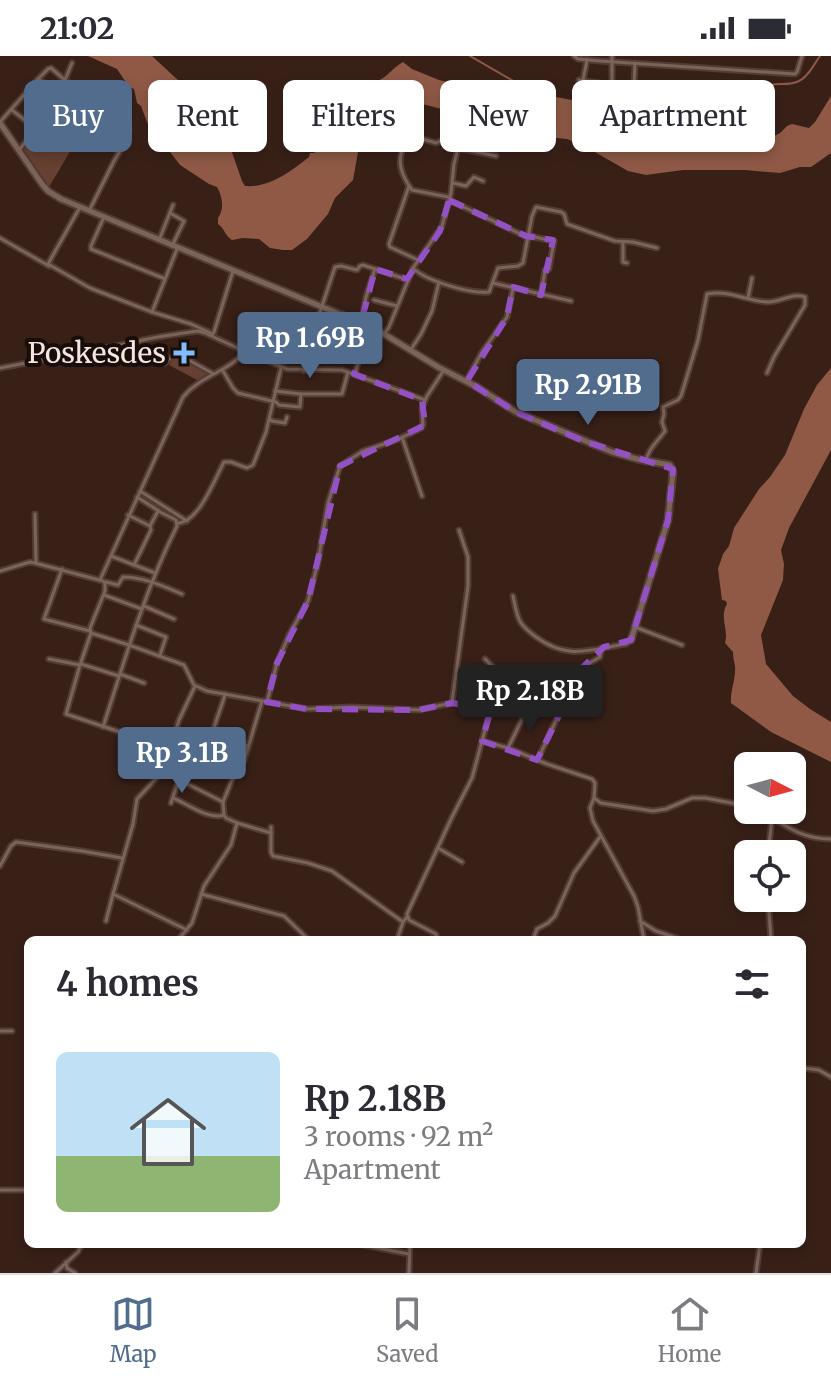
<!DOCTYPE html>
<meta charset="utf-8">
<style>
body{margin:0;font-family:Merriweather,serif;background:#f2f2f3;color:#2b2b33;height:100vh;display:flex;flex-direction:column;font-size:30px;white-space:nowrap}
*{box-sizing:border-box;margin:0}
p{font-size:26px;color:#7c7c81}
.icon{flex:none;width:44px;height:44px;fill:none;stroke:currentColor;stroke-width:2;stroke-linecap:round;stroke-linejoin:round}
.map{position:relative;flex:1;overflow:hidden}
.panel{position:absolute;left:24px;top:880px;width:782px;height:312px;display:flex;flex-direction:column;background:#fff;border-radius:12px;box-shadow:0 4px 12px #0003}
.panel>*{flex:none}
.banner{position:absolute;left:24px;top:24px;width:784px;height:72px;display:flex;gap:16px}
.needle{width:52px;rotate:96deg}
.buttons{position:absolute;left:734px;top:696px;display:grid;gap:16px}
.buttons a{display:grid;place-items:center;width:72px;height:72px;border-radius:12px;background:#fff;box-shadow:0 4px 12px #0003;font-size:40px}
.price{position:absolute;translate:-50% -68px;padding:0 18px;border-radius:8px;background:#526c8d;color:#fff;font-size:26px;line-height:52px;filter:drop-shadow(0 2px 4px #0008)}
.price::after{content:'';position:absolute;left:50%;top:48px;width:24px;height:18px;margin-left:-12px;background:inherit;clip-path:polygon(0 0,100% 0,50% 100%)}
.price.selected{background:#222;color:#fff}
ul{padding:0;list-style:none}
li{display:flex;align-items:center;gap:24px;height:200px;padding:0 32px}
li+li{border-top:2px solid #e1e1e2}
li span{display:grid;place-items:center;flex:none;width:224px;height:160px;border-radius:12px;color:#555}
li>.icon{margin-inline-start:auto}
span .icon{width:96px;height:96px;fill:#fffc;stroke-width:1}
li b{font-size:34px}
h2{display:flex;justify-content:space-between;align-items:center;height:96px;padding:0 32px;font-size:34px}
.pill{padding:0 28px;border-radius:12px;background:#fff;box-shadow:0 4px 12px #0003;font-size:28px;line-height:72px}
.pill.selected{background:#526c8d;color:#fff}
.status{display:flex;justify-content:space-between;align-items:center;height:56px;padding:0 40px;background:#fff;direction:ltr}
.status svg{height:22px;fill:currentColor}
.tabs{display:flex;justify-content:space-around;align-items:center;height:112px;border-top:2px solid #e1e1e2;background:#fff;font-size:22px;color:#7c7c81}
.tabs a{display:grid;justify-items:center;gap:4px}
.tabs .selected{color:#526c8d}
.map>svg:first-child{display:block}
.green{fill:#664032}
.water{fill:#8f5946}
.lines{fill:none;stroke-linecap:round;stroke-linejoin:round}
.stream{stroke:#8f5946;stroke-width:2}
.minor-casing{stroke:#533c33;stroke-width:7}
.tertiary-casing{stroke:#533c33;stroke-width:9}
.minor{stroke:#7c635a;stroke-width:3}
.tertiary{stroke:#7c635a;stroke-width:5}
.marked{fill:none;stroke:#9451c6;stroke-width:6;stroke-dasharray:16 10;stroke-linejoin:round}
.poi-dot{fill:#82bcfa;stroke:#170d09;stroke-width:3}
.labels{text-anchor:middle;stroke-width:8;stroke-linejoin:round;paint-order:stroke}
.poi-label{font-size:28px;fill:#f7e6e0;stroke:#170d09;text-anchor:end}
</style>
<div class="status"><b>21:02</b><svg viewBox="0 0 49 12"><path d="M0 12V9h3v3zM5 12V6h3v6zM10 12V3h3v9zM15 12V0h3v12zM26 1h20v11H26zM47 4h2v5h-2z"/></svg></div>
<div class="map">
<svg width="831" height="1217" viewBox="0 0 831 1217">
<rect width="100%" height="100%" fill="#382017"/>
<g class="green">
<polygon points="51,55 81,77 49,131 23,93"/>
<polygon points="176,298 209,317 197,324 169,309"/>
</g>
<g class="water">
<path d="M88,0H152L207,51L221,69L226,79L242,125L245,130C270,132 291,115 309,101L310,97H314C329,76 340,63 346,37C357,32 367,30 377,25C387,22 393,11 403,6L412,13L439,24L519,44L556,41L577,45L592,51L598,68L609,74L633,77H682L718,81L730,76L745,81L755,79L774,80L780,77L787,70L792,68L809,72L815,66L831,40V97L811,111H800L780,117L745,114H683L646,119L628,115L586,91L567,83L547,81L480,66L461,58L403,43L390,45L376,51L357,86L358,96L353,124L335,142L328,158L307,183L292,194H283L270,192L259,183L243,182L232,184C225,180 225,173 218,168V162C225,152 222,140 217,131L209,128L180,109L147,66L141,50L137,47L134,33L129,31L117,13Z"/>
<path d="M831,312V394L789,472L781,494L784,508L783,524L761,579L766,608L793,640L810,653L831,666V706L771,676L731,647C730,635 736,623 735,610C734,605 733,601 733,596L725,587C729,574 719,561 727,548L726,545L722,544L718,513L723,498L729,490L734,472L759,433L770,421L785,399L804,353L817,329Z"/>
</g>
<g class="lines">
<g class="stream">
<polyline points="470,0 529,34 551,42"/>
<path d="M592,53C621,59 645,58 675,58C699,58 722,59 746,59C753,51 752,38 762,32C774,25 788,31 799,25C809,20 814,8 820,0"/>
</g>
<g class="minor-casing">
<g id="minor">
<polyline points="574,0 578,3 600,5 795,18 797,16 802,0"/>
<polyline points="38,23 48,13 51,12 66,25 93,42 93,45 85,54"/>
<polyline points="65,24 72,7"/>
<polyline points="579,24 632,32 634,29 635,7"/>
<polyline points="583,24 587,4"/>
<polyline points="612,28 612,0"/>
<polyline points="66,42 74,30"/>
<polyline points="12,54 36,73"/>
<polyline points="0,66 38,23 91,57 129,73 127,83 114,105 89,155"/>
<polyline points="389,73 436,87 445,83 460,86"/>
<path d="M410,81C408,85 405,89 403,93C396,107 404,123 412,134L448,141"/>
<polyline points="458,92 496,100"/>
<polyline points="20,93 62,39"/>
<polyline points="453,127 466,130 474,121 483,125"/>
<polyline points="409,130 389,188 390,191 418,204"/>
<polyline points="449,144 529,182"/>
<polyline points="80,151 48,208 90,232 152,256"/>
<polyline points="170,157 184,165 172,190"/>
<polyline points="104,161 91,190 91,193 163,222"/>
<polyline points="529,180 554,185 549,213 545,214 541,239"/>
<polyline points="0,182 49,210"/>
<polyline points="159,184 173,149"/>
<polyline points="623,187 623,206 627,207"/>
<polyline points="177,193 152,256 191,268 213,278"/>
<path d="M413,212C426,225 470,238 489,236L498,212L518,210L523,207L532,160L536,151L561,156L564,158L567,168L615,185L633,186L657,192"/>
<polyline points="493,227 571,245"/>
<polyline points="748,242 752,222"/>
<polyline points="374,244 397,250"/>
<polyline points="361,267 366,241 375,213"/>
<polyline points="214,276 233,215"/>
<polyline points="384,278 389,271 413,212 442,170 451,137 454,108 463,73"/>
<polyline points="410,295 421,278 432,255 439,226"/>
<polyline points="165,307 176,297 212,317"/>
<path d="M0,312L136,286C146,282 184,277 198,275L205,277L244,295"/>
<polyline points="223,315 233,332 238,337 276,346 279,349 300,351 301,338"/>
<polyline points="304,315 321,253 335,211 341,210 357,214 360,210 363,209 408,224"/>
<polyline points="355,317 370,271"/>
<polyline points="467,324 482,296 507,261 513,232"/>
<polyline points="275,335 301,338 342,338 348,316"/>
<polyline points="270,363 272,365 285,367 287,361"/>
<polyline points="402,381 422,440"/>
<path d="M646,405C648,393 658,385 665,375L662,366L664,358L663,351L678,344L681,340L698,284L707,238C730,234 744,244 766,246C780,247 792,236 805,241V249L774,301L767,317"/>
<polyline points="140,435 187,465"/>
<polyline points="137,441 159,455"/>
<polyline points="35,458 36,507"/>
<polyline points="128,459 150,470"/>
<path d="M179,467C199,465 215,423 224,406H231L247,412L253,409L266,376L281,312"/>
<polyline points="111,500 155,517"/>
<polyline points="62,513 44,563 90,575"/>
<polyline points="0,515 30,506 35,507 103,525 105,527 105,535 90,572 91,577 129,589 184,609 194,629 207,635 307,653 351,651 418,654 452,647 488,653 489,659 472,722 452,761 407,858 409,864 436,878 437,884"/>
<path d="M100,524L183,341C200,320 227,316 245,296L287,313L342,314L425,344"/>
<path d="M106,526L118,529L123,521C143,521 163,530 182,538"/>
<polyline points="104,539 142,553"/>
<path d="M513,540C518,563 517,567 536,581C569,605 590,593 626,588L631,584"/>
<polyline points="144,550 174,563"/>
<polyline points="136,569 166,581 160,599"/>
<polyline points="635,571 682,589"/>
<polyline points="49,603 80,609 91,577"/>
<polyline points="485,603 494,612 496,617 488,653"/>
<polyline points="81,608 119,620"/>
<polyline points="80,609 66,658 132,680"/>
<polyline points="120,618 144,627"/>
<polyline points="195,630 179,664 170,693 159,710 170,719 223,746"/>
<path d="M225,638C222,651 214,667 213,678L217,681L247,690"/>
<polyline points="267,646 277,607 290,577 308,545 318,506 328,447 340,410 363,395 399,383 421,372 423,369 422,352 427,340 444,314"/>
<polyline points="452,647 468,530 468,501 459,474"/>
<path d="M103,671C125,603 145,534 177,470L176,464L158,455L150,470L151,474L134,509"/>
<polyline points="483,685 508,692 547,708 592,723 595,727 594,742 601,747 653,755 666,753 692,742 705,742 748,750"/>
<polyline points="508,692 528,651"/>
<polyline points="538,703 577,619 583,611 600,601 601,592"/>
<polyline points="163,715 137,743 133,768 113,838 187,874"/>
<path d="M173,742C188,748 208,764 224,759"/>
<polyline points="594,742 590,752 593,765 634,840 638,851 644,884"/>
<polyline points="171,747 179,723"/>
<path d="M760,754C785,769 800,783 831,783"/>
<polyline points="237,767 271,777"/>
<polyline points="271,771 271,796 273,800 308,807 332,815 403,866 407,861"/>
<polyline points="438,792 462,806"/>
<polyline points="768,798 772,762"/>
<polyline points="0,810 11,790 16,786 82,795 122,802"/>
<polyline points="201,838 284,860 309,884"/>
<polyline points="768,842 771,884"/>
<polyline points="106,865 113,838"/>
<polyline points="640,865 656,875 682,884"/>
<polyline points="178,884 192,867 204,830 231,789 237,767 226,762 224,759 223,746 232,724 244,705 262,645"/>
<polyline points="397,884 403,866"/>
<polyline points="533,884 537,873 548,867 555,860 574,817 600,781"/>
<polyline points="0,975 12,975"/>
<polyline points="802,1012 819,1014 831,1021"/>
<polyline points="0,1134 28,1134"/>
<polyline points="358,1188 409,1198"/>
<polyline points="66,1206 67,1212 75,1217"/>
<polyline points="55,1217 78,1196 82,1188"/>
<polyline points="409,1217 410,1188"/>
<polyline points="756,1217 760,1188"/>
</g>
</g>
<g class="tertiary-casing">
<polyline id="tertiary" points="0,67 42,128 48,135 61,143 361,267 384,278 438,311 477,331 516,356 612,396 637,403 670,409 673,416 668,464 631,584"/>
</g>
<use href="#minor" class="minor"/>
<use href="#tertiary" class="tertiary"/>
</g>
<path class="marked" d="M449,144L526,180L553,184L541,239L513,231L507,261L467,325L516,356L586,386L673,413L668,464L631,584L604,591L583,611L537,704L482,685L491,653L452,647L418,654L307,653L267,646L277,607L308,545L340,410L425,369L422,344L354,318L370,271L361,267L375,213L407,223L440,175Z"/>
<path class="poi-dot" d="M180 285h8v8h8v8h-8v8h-8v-8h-8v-8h8z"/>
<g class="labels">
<g class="poi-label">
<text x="166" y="307">Poskesdes</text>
</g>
</g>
</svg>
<div class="buttons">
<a><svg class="needle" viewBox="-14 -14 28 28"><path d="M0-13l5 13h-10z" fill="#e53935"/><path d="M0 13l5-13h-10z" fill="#7c7c81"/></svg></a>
<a><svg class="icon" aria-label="locate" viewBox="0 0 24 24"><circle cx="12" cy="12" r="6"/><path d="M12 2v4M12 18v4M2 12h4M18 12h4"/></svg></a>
</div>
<b class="price" style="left:310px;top:324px">Rp 1.69B</b>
<b class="price" style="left:588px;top:371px">Rp 2.91B</b>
<b class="price selected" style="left:530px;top:677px">Rp 2.18B</b>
<b class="price" style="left:182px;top:739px">Rp 3.1B</b>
<div class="banner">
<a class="pill selected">Buy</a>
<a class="pill">Rent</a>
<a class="pill">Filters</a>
<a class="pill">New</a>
<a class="pill">Apartment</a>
</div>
<section class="panel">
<h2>4 homes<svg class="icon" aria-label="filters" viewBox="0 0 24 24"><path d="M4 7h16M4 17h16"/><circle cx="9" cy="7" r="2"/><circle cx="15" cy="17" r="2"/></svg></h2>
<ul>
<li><span style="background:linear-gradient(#bfe0f5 65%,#8fb573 0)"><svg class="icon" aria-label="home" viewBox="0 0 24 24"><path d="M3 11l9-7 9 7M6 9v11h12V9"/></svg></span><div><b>Rp 2.18B</b><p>3 rooms · 92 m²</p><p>Apartment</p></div></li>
</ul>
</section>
</div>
<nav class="tabs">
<a class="selected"><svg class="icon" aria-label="map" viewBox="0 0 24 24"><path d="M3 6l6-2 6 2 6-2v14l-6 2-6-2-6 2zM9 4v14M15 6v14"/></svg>Map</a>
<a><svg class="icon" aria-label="saved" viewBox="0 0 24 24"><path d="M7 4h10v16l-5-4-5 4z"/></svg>Saved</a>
<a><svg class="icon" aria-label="home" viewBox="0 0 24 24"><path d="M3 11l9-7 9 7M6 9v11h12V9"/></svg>Home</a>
</nav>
